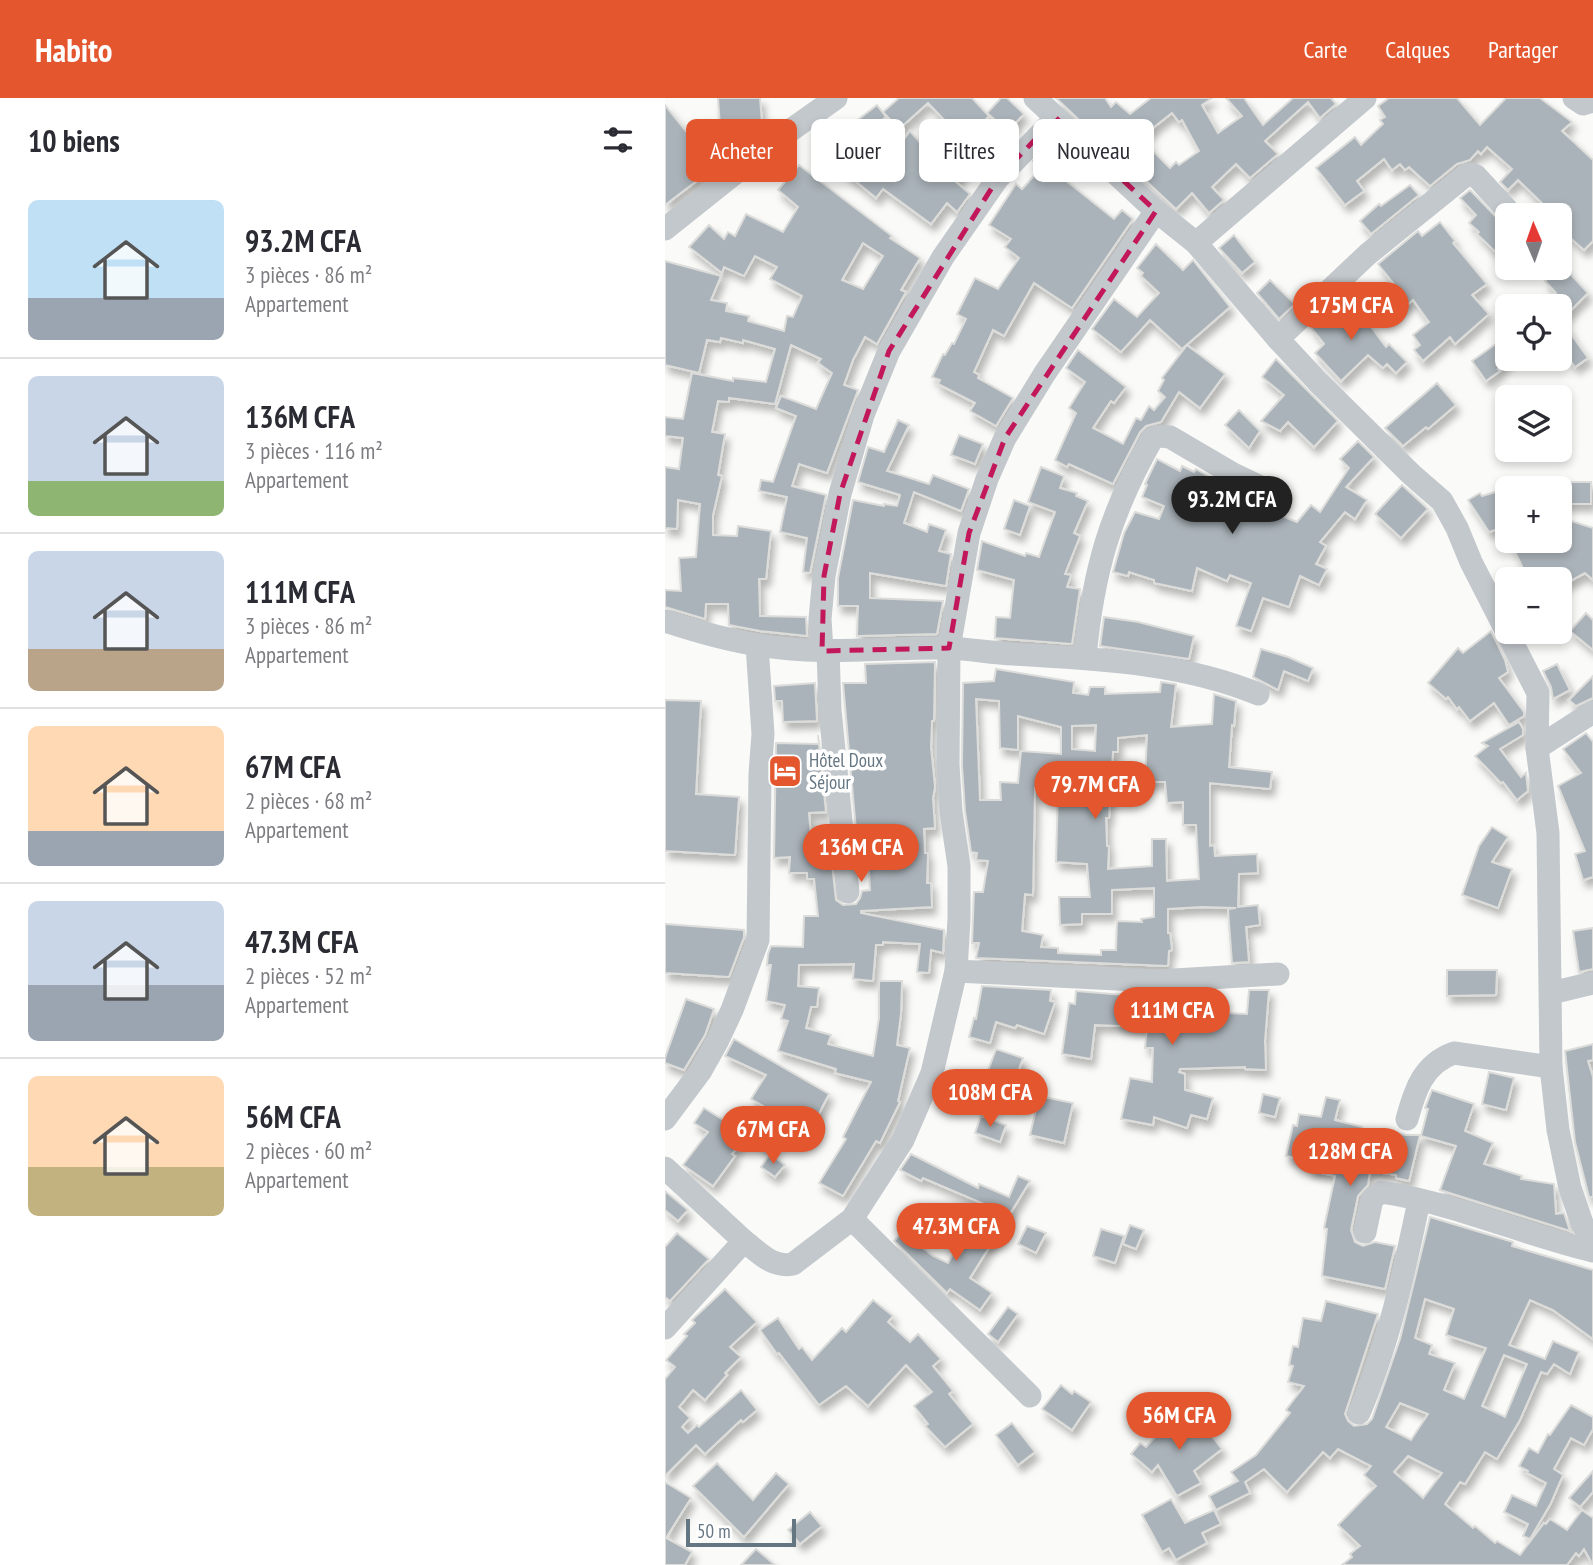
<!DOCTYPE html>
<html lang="fr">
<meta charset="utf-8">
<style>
body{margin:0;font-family:"PT Sans Narrow",sans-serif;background:#f2f2f3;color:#2b2b33;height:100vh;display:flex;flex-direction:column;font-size:26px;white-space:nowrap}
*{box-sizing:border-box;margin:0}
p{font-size:23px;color:#7c7c81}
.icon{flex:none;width:38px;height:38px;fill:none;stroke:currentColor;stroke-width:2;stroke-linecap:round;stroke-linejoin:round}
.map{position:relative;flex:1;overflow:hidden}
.details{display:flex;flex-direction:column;background:#fff;width:665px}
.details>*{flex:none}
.hud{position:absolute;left:21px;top:21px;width:665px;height:63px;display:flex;gap:14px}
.needle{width:46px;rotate:358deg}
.fabs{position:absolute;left:830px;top:105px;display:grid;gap:14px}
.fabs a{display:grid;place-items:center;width:77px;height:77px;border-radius:10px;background:#fff;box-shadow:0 4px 10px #0003;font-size:35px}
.scale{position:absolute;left:21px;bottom:18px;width:110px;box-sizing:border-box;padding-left:7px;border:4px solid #657683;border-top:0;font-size:19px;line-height:24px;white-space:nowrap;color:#657683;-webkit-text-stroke:5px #fff;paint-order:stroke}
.price{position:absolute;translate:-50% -60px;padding:0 16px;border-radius:24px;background:#e4572e;color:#fff;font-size:23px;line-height:46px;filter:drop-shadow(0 2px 4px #0008)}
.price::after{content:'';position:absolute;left:50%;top:42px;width:21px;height:16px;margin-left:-10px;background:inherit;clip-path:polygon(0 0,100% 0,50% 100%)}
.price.selected{background:#222;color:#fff}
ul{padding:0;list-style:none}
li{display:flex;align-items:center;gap:21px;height:175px;padding:0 28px}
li+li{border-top:2px solid #e1e1e2}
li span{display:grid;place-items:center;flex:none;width:196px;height:140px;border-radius:10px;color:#555}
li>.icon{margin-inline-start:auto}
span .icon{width:84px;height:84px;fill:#fffc;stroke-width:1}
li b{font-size:30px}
h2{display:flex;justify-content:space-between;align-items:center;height:84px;padding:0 28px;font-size:30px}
.pill{padding:0 24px;border-radius:10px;background:#fff;box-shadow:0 4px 10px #0003;font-size:24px;line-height:63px}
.pill.selected{background:#e4572e;color:#fff}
header{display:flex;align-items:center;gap:42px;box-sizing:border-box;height:98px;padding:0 35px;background:#e4572e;color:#fff}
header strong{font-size:33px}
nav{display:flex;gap:38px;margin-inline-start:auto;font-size:24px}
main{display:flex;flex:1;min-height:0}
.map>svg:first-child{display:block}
.building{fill:#aab3b9;stroke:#dcdcda;stroke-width:2;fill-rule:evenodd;filter:url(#shadow)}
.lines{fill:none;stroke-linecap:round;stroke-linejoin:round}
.minor{stroke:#c3c8cc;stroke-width:23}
.marked{fill:none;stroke:#c2185b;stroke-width:5;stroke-dasharray:14 9;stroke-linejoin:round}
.labels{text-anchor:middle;stroke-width:7;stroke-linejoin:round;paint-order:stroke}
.poi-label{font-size:19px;fill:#657683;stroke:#fff;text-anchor:start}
</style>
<header>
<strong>Habito</strong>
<nav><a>Carte</a><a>Calques</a><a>Partager</a></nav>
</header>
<main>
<section class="details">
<h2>10 biens<svg class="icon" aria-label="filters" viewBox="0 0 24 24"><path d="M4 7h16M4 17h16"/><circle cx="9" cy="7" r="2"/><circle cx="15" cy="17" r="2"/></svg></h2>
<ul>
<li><span style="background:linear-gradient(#bfe0f5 70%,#9aa5b1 0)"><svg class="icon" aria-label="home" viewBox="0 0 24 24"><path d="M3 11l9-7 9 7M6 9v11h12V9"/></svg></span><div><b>93.2M CFA</b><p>3 pièces · 86 m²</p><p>Appartement</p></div></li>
<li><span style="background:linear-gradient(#c9d6e8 75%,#8fb573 0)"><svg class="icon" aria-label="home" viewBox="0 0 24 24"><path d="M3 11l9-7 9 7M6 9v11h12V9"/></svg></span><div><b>136M CFA</b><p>3 pièces · 116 m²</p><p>Appartement</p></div></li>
<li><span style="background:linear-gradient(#c9d6e8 70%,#b9a48a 0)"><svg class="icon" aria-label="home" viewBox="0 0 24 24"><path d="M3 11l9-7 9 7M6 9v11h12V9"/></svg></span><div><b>111M CFA</b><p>3 pièces · 86 m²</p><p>Appartement</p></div></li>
<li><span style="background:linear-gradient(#ffd9b3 75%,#9aa5b1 0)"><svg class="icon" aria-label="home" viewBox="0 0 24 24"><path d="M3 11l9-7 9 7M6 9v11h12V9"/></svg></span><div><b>67M CFA</b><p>2 pièces · 68 m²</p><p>Appartement</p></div></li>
<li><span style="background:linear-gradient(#c9d6e8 60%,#9aa5b1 0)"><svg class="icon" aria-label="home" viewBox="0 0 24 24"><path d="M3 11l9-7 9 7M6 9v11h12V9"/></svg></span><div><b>47.3M CFA</b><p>2 pièces · 52 m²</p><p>Appartement</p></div></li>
<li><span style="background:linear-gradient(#ffd9b3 65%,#c2b280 0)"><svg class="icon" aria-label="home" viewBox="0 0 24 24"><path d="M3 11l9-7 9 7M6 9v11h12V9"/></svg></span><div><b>56M CFA</b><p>2 pièces · 60 m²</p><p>Appartement</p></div></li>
</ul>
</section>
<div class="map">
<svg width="928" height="1467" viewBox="0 0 928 1467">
<defs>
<filter id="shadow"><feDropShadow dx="4" dy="7" stdDeviation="3.5" flood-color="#0004"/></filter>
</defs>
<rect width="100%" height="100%" fill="#fafaf8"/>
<g class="building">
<polygon points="53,0 95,0 97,25 55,28"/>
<polygon points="234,0 307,0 324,18 303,41 288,27 286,29 263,5 234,31 218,14"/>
<polygon points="336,0 342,0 359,16 343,33 322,15"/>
<path d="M391,0H440L446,9L451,4L465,16L486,0H547L537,7L553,35L577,18L561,0H579L598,27L628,0H666L671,6L655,20L643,4L600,43L613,56L585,80L571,66L547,89L559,102L544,115L527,95L511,111L463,66L466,62L441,33L434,41ZM507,15L514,24L517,22L534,53L514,67L511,64L505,70L475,40Z"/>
<polygon points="724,0 792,0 815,27 841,0 875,0 907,24 897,33 928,62 928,143 919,152 894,130 894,117 871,117 880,108 853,82 843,92 835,84 847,71 822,49 816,56 813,53 805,62 792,66 765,88 744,69 740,72 735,66 727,72 719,61 692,83 699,93 680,107 651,70 690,39 696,47 718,26 715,22 720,19 713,8"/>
<polygon points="0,7 50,69 0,107"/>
<polygon points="212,7 221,19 188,45 219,69 245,33 264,55 284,69 301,49 313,59 291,84 305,96 292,114 282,105 266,126 218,91 211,100 176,71 186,59 168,43 162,36 162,32 173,22 181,31"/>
<polygon points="383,48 403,66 394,77 449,121 457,112 468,121 407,210 369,185 339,238 328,232 309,274 314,277 313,280 348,300 331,328 305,313 310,305 273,286 275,282 267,279 278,256 280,257 287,245 289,246 301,221 292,216 310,180 333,191 354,160 340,149 346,141 324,127 351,86 357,91 376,70 368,63"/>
<path d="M134,67L227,138L225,140L255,160L236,192L241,194L212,246L200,239L188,262L179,287L193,292L162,375L134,366L127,388L161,397L145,475L138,474L142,440L115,434L122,399L94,393L96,382L108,384L131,318L111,310L116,298L151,311L167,275L153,265L156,261L126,247L110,306L64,300V304L53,303L47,334L60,336L53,377L57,378L48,417V437L72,438L73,428L106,433L101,481H94L95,518L141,519L142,538L95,533L64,527L63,506H41L40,521L0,509V492L16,493L14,460L31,459L35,406L13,402L12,431L0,430V369L14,371L18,340L0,338V319L18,321L27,275L68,283V280L101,284L110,251L78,242V245L56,240L55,244L42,242L34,275L0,267V163L56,178L46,202L62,205L61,213L84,218L83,223L119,233L122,218L128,219L137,198L105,181L112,169L90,158L79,178L59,169L57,175L24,149L44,127L59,141L63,134L70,138L81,116L118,134L133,109L113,92ZM198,145L218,158L198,191L177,182Z"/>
<polygon points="745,87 754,97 706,136 695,123 714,106 716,108"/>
<polygon points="805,92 842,130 842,165 812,136 814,134 804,125 811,117 795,100"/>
<polygon points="775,124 790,143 788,145 822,186 807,197 824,216 790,246 785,239 758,263 749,252 755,247 748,237 764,224 748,202 739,209 728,193 732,190 713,166 753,133 757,138"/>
<polygon points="569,137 590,164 577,175 554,150"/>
<polygon points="491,146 518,172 528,162 565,209 517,251 485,222 456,254 427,231 449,201 472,219 494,195 476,178 478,175 472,170"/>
<polygon points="898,168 923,195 896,222 923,260 910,269 894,247 894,208 876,208 891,195 880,183"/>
<polygon points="605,182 630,206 614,221 592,195"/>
<polygon points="677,199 701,227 703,225 721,249 724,246 742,264 731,275 722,266 718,270 703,257 676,283 650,255 659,246 646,229"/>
<polygon points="842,238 842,264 833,271 835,273 821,283 807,263"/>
<polygon points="522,247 560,276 535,310 514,294 496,324 481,328 475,334 448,386 404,366 402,369 390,362 411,315 404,310 420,284 401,270 413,252 461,289 449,305 446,303 428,330 458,346 471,320 476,322 484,308 489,312 500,299 493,293 499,282 497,280"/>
<polygon points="611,261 673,323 649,349 623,324 615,333 596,323 619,297 597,279"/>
<polygon points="772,285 791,307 763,331 761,329 738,348 720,330"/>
<polygon points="574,312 595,333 584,350 560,327"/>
<polygon points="233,322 244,327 222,373 264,386 268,377 304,391 296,413 249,394 239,425 262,434 264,426 281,432 274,453 286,456 281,488 205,475 205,500 278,503 272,536 192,538 193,508 173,508 173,480 188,402 219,408 219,406 232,408 235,397 193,384 203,349 219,354"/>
<polygon points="294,337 318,346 310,366 286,357"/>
<polygon points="693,343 709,359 681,389 702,402 690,421 680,414 655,444 661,448 651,466 662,471 654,487 635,478 624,509 598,500 586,533 571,528 586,485 565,477 562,483 532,470 527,493 489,485 489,482 464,474 463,478 448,474 459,435 470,414 494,421 499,408 477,399 482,387 480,386 492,361 515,373 517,368 529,374 531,371 559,388 550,401 572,412 576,402 632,424 646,407 655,414 684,370 675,361"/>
<polygon points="376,369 399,378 395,390 412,395 411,398 423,403 409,435 415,438 400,476 406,477 402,489 415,491 407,546 330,540 331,519 345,520 349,482 312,472 317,443 360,458 361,455 374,459 390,414 363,404"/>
<rect x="894" y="384" width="32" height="22"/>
<polygon points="737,387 763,411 736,440 710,416"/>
<polygon points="837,392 842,406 842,428 824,434 803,402 815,395 817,398"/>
<polygon points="349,402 365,408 355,437 339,431"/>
<polygon points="894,419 928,430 928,482 920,475 894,489 894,481 863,481 845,443 894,443"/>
<polygon points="921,515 928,522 928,552 905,533"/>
<polygon points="439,519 473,524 529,538 524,561 435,548"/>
<polygon points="826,533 840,562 843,574 834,580 859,614 859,618 844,627 829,605 805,623 794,609 792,611 783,599 781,601 763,585 793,550 798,555"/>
<polygon points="596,551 623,559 648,570 643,583 619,573 613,592 588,579"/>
<polygon points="270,564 269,623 267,623 266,649 270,689 268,700 270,730 259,731 260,755 263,755 262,785 266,785 267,809 196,813 196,815 279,832 278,855 266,852 264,875 252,874 255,846 218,844 218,847 211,847 208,883 188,881 189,866 134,867 133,888 154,890 152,909 146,909 141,930 166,937 163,946 208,958 214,920 214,883 237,883 236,915 232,947 245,950 233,1003 235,1004 215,1045 211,1043 178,1098 154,1085 181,1041 178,1039 206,984 170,975 171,971 113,953 123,923 116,921 120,907 101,903 106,867 102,867 103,856 106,848 138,849 139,818 153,818 149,781 142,781 142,775 124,775 125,759 109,760 111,645 154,646 153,637 161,714 144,715 146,738 164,739 171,802 178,807 191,806 195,800 197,793 205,792 203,754 193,755 178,585 201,585 200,566"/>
<polygon points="892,566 905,592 888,601 886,589 878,573"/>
<path d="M331,571L409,584L408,595L423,597L425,589H440V596L495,594L496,584L511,586L506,629L547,626L549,596L571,603L569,628L567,627L564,669L607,674L605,691L545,685V748L549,747L550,758L592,756L593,775L574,776L573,809L593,807L595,827L581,829L584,864L567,865L563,811L571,810L537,809L503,811V835H505L507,852L504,853L503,868L311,860L314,845H307L309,794H318L323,763L311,762L312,755L306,754L300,713L297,667L298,585L329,583ZM311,601L334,603L335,650L353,652V618L396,629V656L356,653L353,685L335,684L336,702H315ZM431,627L430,653L407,651V628ZM482,637L480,684H500L502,705L518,704V727H531L534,781L502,783L501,741H487V768L443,771L444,748H442L441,720H444L448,654H453V640ZM370,690H393L391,764L422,766L425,799H394L395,827L417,826V816H447V792L489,790V819L476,821L477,824L452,823L451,852H436V857L393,855V850L376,849L378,837L357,833L360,796L368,797Z"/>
<polygon points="928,578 928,600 911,608 904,602"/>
<polygon points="150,585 152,623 118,624 117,603 110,603 109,588"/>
<polygon points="0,602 36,603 31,696 74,699 70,757 0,753"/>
<polygon points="854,624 858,631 858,637 835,651 856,679 861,675 863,693 852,702 838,684 836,685 810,658 823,648 817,645"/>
<polygon points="921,635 928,644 928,779 918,782 910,756 920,753 893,688 916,675 898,651"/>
<polygon points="827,729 843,739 827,764 847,771 833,810 797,797 814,748"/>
<polygon points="0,826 79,832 79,839 64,879 0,875"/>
<polygon points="928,830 928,871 914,874 908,833"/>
<polygon points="782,872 832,872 831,897 782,898"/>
<polygon points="317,888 386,892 385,903 390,904 379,936 352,927 350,930 331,924 325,945 304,939 309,920 311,921"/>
<polygon points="584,892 604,892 600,943 601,972 580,971 580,969 515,971 514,974 520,976 520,992 548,1000 542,1021 526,1017 522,1030 489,1019 488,1027 456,1021 465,980 487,984 488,950 480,950 482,929 430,927 426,961 397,956 404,905 410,906 411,893 471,898 471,896 482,897 482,908 512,909 512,899 543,899 543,914 582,916"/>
<polygon points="21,901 49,911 40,937 19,972 0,965 0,960"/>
<polygon points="69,941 164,996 143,1037 117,1020 101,1048 90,1042 107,1013 86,1001 101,977 60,958"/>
<polygon points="928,946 928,962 923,963 928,979 928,1099 924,1099 910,1044 900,953"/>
<polygon points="331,951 358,960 350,982 323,973"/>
<polygon points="824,974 849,980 841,1012 817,1006"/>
<polygon points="767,992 809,1006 800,1033 828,1045 819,1066 857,1078 856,1081 889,1086 891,1116 899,1115 905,1133 775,1092 791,1048 756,1038 763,1011 760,1010"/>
<polygon points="598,996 615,1000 610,1019 594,1015"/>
<polygon points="374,998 408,1005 399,1045 365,1037"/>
<polygon points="661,999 675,1002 670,1022 697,1029 694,1044 720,1048 725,1033 740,1037 755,1037 744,1083 731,1080 731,1077 705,1073 703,1087 693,1098 686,1132 690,1144 698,1148 710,1144 730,1148 720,1191 657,1178 662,1131 659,1130 670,1078 644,1072 646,1063 621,1058 628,1027 632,1028 634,1016 656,1019"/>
<polygon points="39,1010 68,1028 61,1038 74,1047 67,1056 70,1058 48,1088 18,1067 43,1034 29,1025"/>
<polygon points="316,1018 341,1027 335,1044 310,1035"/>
<polygon points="105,1056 120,1067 110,1079 96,1069"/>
<polygon points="246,1056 313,1090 314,1086 344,1099 353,1078 365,1083 343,1119 337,1115 338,1114 258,1080 256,1083 235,1072"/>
<polygon points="0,1093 23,1112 13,1123 0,1112"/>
<path d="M765,1119L848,1144L847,1148L928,1172V1241L888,1212L865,1202L844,1247L880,1261L888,1243L914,1254L905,1276L889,1266L882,1276L876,1274L855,1322L832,1361L820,1354L800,1386L795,1384L780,1406L808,1430L810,1428L830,1445L832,1443L855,1457L879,1425L881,1426L885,1421L902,1432L917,1412L928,1420V1467L919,1451L914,1458L911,1455L902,1467H677L687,1459L685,1456L695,1448L673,1427L711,1388L699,1377L706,1368L673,1351L665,1360L658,1354L622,1394L599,1371L580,1384L585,1395L551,1412L544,1398L573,1383L566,1374L591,1357L625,1315L621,1312L639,1288L623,1284L628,1268L624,1267L628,1248L633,1249L638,1220L656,1223L661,1203L713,1216L680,1316L683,1323L689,1328L702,1326L707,1321L735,1241ZM760,1201L789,1211L781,1237L821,1250L799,1301L779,1292L790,1265L764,1256L767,1247L750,1240ZM839,1257L862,1266L840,1319L817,1308ZM735,1305L763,1316L746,1342L721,1329ZM743,1358L777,1375L758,1400L729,1374Z"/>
<polygon points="309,1121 333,1135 305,1180 327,1195 315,1212 285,1191 282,1195 229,1143 237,1134 268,1158 283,1165"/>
<polygon points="465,1127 479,1132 471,1151 458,1146"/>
<polygon points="362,1128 381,1135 371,1155 353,1146"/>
<polygon points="436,1131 459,1138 450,1165 428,1158"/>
<polygon points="12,1135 44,1161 5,1203 0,1199 0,1149"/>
<polygon points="60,1191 92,1224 65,1249 76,1259 60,1275 62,1277 40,1302 28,1292 14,1309 25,1320 17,1329 23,1335 32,1327 34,1329 76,1292 92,1312 78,1324 76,1322 40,1356 31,1347 0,1378 0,1281 10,1269 1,1262 22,1238 19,1236 30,1225 27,1222"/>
<polygon points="208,1202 228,1218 223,1224 245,1244 253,1236 276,1261 268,1268 288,1293 284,1296 308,1326 280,1349 260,1328 263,1326 249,1308 267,1294 241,1267 203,1308 181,1288 154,1307 114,1255 112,1256 95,1232 113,1220 134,1251 137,1249 147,1262 177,1230 181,1234"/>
<polygon points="343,1209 353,1216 333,1244 323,1236"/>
<polygon points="396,1287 407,1296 409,1293 426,1304 407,1332 377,1311"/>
<polygon points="906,1307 928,1319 928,1331 919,1347 906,1340 889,1371 898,1377 886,1405 865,1441 858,1438 863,1426 839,1414 847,1397 871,1408 881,1385 862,1375 863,1373 854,1368 864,1350 873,1355 883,1336 885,1337"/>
<polygon points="515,1312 539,1333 541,1331 557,1351 529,1373 536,1385 512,1398 493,1367 487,1374 466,1356 475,1345 481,1349"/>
<polygon points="347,1325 370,1354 353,1367 331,1337"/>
<polygon points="52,1365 88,1402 111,1375 124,1386 79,1439 28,1388"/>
<polygon points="928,1373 928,1394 915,1409 904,1400"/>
<polygon points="0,1384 26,1400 1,1440 27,1454 20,1467 0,1467"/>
<polygon points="506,1401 520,1425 549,1412 556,1426 537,1435 542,1445 511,1462 504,1450 497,1454 477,1417"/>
<polygon points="145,1414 157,1428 135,1446 123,1432"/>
<polygon points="91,1451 110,1467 76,1467"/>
</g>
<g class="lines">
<g class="minor">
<polyline points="370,0 491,113 531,145 613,241 653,284 747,377 777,403 792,430 806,464 873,595 872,650 883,735 886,969 893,1032 905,1090 917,1125 928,1145"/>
<polyline points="909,0 918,6 928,3"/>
<polyline points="0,131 109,44 171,0"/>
<polyline points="531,145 700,0"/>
<polyline points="613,241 703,156 801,77 806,76 811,78 847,117"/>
<path d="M0,523C30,533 61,542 93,547C156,558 220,549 284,550C305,551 327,555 348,556C430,561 516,564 593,596"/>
<polyline points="157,553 155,521 159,478 175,396 198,317 224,253 278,159 333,80 391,20"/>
<polyline points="163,553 165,612 183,794"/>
<path d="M420,559C428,474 445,415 487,341L494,338L505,339L568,376L612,397"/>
<polyline points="872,650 928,614"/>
<polyline points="291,873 492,883 613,876"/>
<polyline points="886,895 928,885"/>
<polyline points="0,1021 35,974 53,942 67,912 93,842 95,676 98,636 92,547"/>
<path d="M742,1021C750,992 758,966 789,955L886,969"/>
<polyline points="0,1070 79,1143"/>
<polyline points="187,1121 365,1298"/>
<path d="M700,1134L707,1101L716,1094C789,1105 857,1136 928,1153"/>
<path d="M0,1230L79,1143C95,1155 107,1170 128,1166L187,1121L238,1042L267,975L291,873L294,821V768L286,714L283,667L284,550L304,435L322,381L340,340L380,275L491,113"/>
<path d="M694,1315C723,1248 739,1175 754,1103"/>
</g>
</g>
<path class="marked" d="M391,20L491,113L340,340L304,435L284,550L157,553L159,478L175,396L224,253L333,80Z"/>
<defs>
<g id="hotel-square" transform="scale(1.75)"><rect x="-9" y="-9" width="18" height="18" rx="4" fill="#e4572e" stroke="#fff"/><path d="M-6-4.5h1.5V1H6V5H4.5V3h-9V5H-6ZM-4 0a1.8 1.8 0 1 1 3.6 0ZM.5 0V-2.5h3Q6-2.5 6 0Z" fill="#fff"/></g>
</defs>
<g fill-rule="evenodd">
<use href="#hotel-square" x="120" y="673"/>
</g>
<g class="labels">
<g class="poi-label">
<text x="144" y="669">Hôtel Doux<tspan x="144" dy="22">Séjour</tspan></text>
</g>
</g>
</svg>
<div class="fabs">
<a><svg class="needle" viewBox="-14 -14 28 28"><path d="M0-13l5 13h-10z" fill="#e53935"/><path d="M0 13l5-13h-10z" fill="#7c7c81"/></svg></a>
<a><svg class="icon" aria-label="locate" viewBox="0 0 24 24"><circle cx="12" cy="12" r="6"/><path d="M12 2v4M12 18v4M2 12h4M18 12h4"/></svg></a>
<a><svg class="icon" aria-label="layers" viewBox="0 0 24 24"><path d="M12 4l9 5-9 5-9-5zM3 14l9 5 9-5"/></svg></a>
<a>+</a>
<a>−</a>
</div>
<div class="scale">50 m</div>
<b class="price" style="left:686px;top:244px">175M CFA</b>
<b class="price selected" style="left:567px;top:438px">93.2M CFA</b>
<b class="price" style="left:430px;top:723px">79.7M CFA</b>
<b class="price" style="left:196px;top:786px">136M CFA</b>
<b class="price" style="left:507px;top:949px">111M CFA</b>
<b class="price" style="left:325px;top:1031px">108M CFA</b>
<b class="price" style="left:108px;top:1068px">67M CFA</b>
<b class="price" style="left:685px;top:1090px">128M CFA</b>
<b class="price" style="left:291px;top:1165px">47.3M CFA</b>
<b class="price" style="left:514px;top:1354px">56M CFA</b>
<div class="hud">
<a class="pill selected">Acheter</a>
<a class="pill">Louer</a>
<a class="pill">Filtres</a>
<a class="pill">Nouveau</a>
</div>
</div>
</main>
